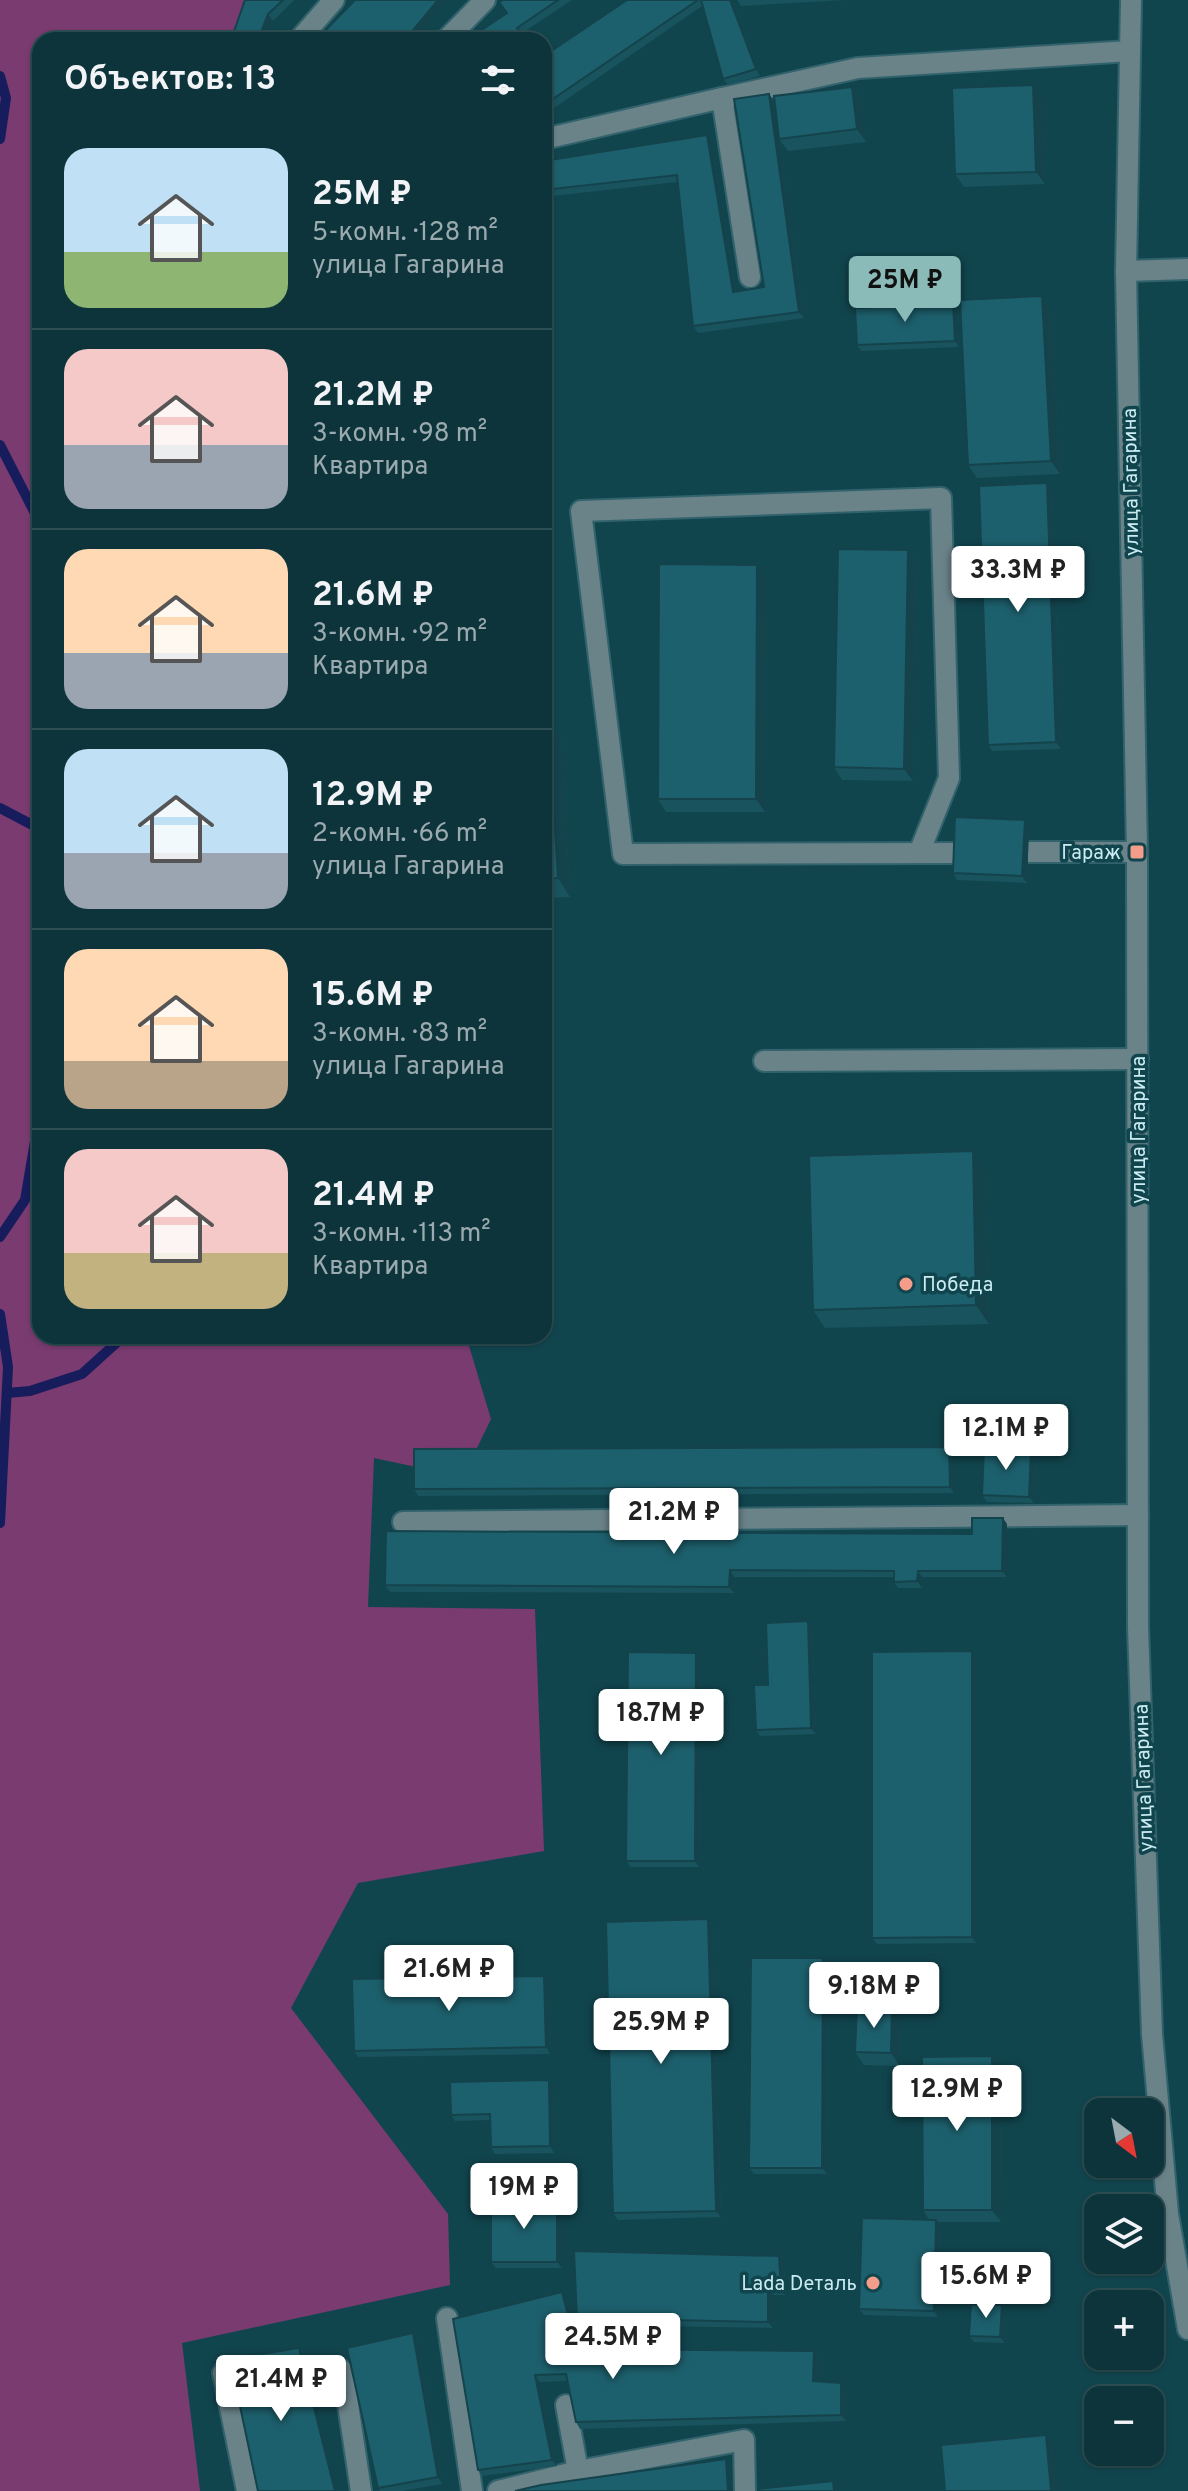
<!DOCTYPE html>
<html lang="ru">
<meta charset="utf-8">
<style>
body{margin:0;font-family:Overpass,sans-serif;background:#163c42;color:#f1f3f6;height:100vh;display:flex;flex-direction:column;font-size:30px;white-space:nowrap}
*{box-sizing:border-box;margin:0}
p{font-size:26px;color:#9aaaaf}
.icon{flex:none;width:44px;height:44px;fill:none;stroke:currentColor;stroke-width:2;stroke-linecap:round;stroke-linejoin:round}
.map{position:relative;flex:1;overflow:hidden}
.side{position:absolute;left:32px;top:32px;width:520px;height:1312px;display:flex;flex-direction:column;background:#0d343a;border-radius:24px;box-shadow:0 2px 6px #0004,0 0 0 2px #2d4f54}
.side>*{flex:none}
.needle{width:52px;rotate:148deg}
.controls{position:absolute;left:1084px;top:2098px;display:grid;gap:16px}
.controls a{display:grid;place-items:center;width:80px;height:80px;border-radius:16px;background:#0d343a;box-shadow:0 2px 6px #0004,0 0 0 2px #2d4f54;font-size:40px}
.price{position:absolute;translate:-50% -68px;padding:0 18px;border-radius:8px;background:#fff;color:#222;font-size:26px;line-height:52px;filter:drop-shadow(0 2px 4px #0008)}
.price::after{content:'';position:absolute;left:50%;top:48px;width:24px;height:18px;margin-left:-12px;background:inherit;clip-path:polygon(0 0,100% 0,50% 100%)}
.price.active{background:#8bbbb9;color:#111}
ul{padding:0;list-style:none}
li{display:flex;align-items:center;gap:24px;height:200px;padding:0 32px}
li+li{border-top:2px solid #2d4f54}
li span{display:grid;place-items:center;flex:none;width:224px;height:160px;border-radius:24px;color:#555}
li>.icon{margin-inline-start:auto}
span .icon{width:96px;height:96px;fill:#fffc;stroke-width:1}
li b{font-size:34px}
h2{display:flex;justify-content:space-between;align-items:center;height:96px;padding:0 32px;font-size:34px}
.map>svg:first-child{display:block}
.green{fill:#793b70}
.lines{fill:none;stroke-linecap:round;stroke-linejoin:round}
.stream{stroke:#171c5c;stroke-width:10}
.minor-casing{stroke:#32636c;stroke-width:24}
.minor{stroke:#6a8389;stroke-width:20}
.wall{fill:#19535e}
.shaded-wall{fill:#14434c}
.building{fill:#1d606d;stroke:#14434c;stroke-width:2}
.poi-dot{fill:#f49d8a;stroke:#11454e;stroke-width:3}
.labels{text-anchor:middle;stroke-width:7;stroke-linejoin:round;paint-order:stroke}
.street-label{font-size:20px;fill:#cbebf2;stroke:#11454e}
.poi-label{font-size:20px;fill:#cbebf2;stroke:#11454e;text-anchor:end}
</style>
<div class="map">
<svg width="1188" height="2491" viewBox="0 0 1188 2491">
<rect width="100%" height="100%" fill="#11454e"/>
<polygon class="green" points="0,0 252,0 237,40 40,40 40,1336 466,1336 491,1419 463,1477 374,1458 368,1607 535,1609 544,1851 358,1883 291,2008 448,2214 450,2285 182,2343 200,2491 0,2491"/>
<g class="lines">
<g class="stream">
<polyline points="0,76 6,98 0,139"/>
<polyline points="0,445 40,523"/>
<polyline points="0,808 40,829"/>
<polyline points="0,1237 25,1200 40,1112"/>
<polyline points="0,1314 8,1367 0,1523"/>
<polyline points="7,1393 30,1391 82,1374 124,1336"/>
</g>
<g class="minor-casing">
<g id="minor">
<polyline points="1131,0 1126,271 1137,852 1138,1627 1152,2034 1168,2214 1188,2329"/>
<polyline points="299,40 334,0"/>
<polyline points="446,40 485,0"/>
<polyline points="722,98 858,68 1130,51"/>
<polyline points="544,139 722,98 750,277"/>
<polyline points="1126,271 1188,269"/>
<polyline points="1028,852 1137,852"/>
<polyline points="919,853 949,778 941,498 581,511 623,854 958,853"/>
<polyline points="764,1061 1138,1059"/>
<polyline points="403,1522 1138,1515"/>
<polyline points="447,2318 472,2491"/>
<polyline points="343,2371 361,2491"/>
<polyline points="223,2373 247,2491"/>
<polyline points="566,2405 578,2471"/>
<polyline points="498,2491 578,2471 744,2440 745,2491"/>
</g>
</g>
<use href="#minor" class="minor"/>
</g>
<g class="wall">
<polygon points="245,0 294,0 273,21"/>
<polygon points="503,0 572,0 521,34 526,40 467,40 507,13"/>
<polygon points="627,0 733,0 760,76 728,85 723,79 702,6 544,115 544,56"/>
<polygon points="737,0 845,0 741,6"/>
<polygon points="852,87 860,99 866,142 788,151 779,139"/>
<polygon points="769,94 773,100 804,318 698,333 693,326 677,182 544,197 544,161 712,141 736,292 764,287"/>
<polygon points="1042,97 1045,184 964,187 955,174"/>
<polygon points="953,303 957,310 959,347 861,351 857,345"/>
<polygon points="1051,309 1060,474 977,478 968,465"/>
<polygon points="1047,483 1052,489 1061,749 992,751 988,745"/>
<polygon points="908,550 917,563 913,781 842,780 834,767"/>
<polygon points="766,577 765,812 666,812 658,799"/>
<polygon points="548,719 561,738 570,897 544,898 544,720"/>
<polygon points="1025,820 1029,826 1027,883 957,880 953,873"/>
<polygon points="985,1170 989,1324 825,1328 813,1310"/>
<polygon points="1031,1450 1036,1456 1034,1503 987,1502 982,1495"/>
<polygon points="954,1453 954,1493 418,1496 414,1489"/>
<polygon points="1007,1524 1007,1577 922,1577 922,1588 898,1588 894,1582 894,1577 734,1577 734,1593 390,1592 385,1585 972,1534"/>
<polygon points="808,1621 812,1628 816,1734 760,1736 756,1730 768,1685"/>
<polygon points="972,1651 976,1658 976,1943 877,1944 872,1938"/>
<polygon points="696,1653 701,1659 699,1867 631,1867 626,1861"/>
<polygon points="708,1919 713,1925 721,2217 618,2220 613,2213"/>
<polygon points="828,1965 827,2174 754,2174 749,2168"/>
<polygon points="544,1976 549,1982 550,2054 358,2057 354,2051"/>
<polygon points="901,2020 900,2066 864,2065 855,2052"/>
<polygon points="992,2056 1000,2069 1001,2222 938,2222 941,2226 938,2317 864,2315 859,2309 929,2220 923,2210"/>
<polygon points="553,2086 554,2153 495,2154 491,2147 490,2120 455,2121 451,2115"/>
<polygon points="557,2200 562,2207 562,2268 496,2268 491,2262"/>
<polygon points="784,2263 785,2295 773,2295 773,2328 581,2325 577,2318"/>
<polygon points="567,2298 580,2349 814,2351 819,2357 818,2382 845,2389 846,2421 580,2429 576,2422 567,2381 540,2382 557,2466 482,2476 478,2470"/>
<polygon points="1002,2305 1006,2311 1005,2343 974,2342 969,2336"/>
<polygon points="413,2333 417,2340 442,2484 402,2491 380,2491 378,2488"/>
</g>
<g class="shaded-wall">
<polygon points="438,0 448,0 414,40 405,40"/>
<polygon points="730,0 733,0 760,76 756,69"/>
<polygon points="268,14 273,21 265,40 258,40"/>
<polygon points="1033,85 1042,97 1045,184 1036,172"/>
<polygon points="852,87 860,99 866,142 857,129"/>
<polygon points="769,94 773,100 804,318 799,312"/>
<polygon points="707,135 712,141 737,299 733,292"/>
<polygon points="1042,296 1051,309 1060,474 1051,461"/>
<polygon points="953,303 957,310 959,347 955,341"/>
<polygon points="1047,483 1052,489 1061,749 1056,742"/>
<polygon points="908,550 917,563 913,781 904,769"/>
<polygon points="757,565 766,577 765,812 756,799"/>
<polygon points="548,719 561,738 570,897 558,878"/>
<polygon points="1025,820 1029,826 1027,883 1022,876"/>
<polygon points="973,1151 985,1170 989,1324 976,1305"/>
<polygon points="949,1447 954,1453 954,1493 950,1487"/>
<polygon points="1031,1450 1036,1456 1034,1503 1029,1497"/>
<polygon points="1003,1518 1007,1524 1007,1577 1002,1571"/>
<polygon points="730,1570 734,1577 734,1593 729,1587"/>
<polygon points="918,1571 922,1577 922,1588 917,1581"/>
<polygon points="808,1621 812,1628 816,1734 811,1728"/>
<polygon points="972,1651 976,1658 976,1943 972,1937"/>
<polygon points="696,1653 701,1659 699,1867 695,1861"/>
<polygon points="708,1919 713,1925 721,2217 716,2211"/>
<polygon points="823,1958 828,1965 827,2174 822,2168"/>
<polygon points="544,1976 549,1982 550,2054 546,2047"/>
<polygon points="892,2007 901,2020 900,2066 891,2053"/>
<polygon points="992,2056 1000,2069 1001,2222 992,2210"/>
<polygon points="549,2080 553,2086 554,2153 550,2146"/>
<polygon points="557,2200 562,2207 562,2268 557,2262"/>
<polygon points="936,2220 941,2226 938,2317 934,2311"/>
<polygon points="779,2256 784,2263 785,2295 781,2289"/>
<polygon points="768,2289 773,2295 773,2328 768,2322"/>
<polygon points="562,2292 567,2298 582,2356 577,2349"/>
<polygon points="1002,2305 1006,2311 1005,2343 1000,2337"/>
<polygon points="413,2333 417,2340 442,2484 438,2477"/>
<polygon points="299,2348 303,2355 338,2491 335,2491"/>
<polygon points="814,2351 819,2357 818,2388 813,2381"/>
<polygon points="535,2375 540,2382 557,2466 552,2460"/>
<polygon points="841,2383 845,2389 846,2421 841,2415"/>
<polygon points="1046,2435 1055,2448 1059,2491 1051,2491"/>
<polygon points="726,2459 730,2465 732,2491 728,2491"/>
<polygon points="833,2481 837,2487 838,2491 834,2491"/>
</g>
<g class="building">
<polygon points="245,0 283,0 268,14 258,40 231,40"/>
<polygon points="355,0 438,0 405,40 316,40"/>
<polygon points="503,0 558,0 517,28 523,37 519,40 467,40 507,13 499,2"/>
<polygon points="627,0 698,0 544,105 544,56"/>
<polygon points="701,0 730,0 756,69 723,79"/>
<polygon points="1033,85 1036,172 955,174 952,88"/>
<polygon points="852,87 857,129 779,139 774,96"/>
<polygon points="769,94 799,312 693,326 677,175 544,190 544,161 707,135 733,292 764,287 734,99"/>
<polygon points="1042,296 1051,461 968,465 960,300"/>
<polygon points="953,303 955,341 857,345 855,308"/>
<polygon points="1047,483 1056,742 988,745 979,486"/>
<polygon points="838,549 908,550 904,769 834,767"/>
<polygon points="659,564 757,565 756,799 658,799"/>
<polygon points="548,719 558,878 544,879 544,720"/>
<polygon points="955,817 1025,820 1022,876 953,873"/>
<polygon points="973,1151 976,1305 813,1310 809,1156"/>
<polygon points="949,1447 950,1487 414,1489 414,1449"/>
<polygon points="984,1448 1031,1450 1029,1497 982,1495"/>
<polygon points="972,1518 1003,1518 1002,1571 918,1571 917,1581 894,1582 894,1571 730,1570 729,1587 385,1585 386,1531 972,1534"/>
<polygon points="808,1621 811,1728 756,1730 754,1685 768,1685 766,1623"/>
<polygon points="972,1651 972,1937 872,1938 872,1652"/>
<polygon points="628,1652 696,1653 695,1861 626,1861"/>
<polygon points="708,1919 716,2211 613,2213 606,1922"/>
<polygon points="751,1958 823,1958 822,2168 749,2168"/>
<polygon points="544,1976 546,2047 354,2051 352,1979"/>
<polygon points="857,2006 892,2007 891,2053 855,2052"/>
<polygon points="992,2056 992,2210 923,2210 922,2057"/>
<polygon points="549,2080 550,2146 491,2147 490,2114 451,2115 450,2082"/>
<polygon points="557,2200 557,2262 491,2262 491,2201"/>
<polygon points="862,2218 936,2220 934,2311 859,2309"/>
<polygon points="574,2251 779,2256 781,2289 768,2289 768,2322 577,2318"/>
<polygon points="562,2292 577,2349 814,2351 813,2381 841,2383 841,2415 576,2422 566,2374 535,2375 552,2460 478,2470 453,2319"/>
<polygon points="971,2304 1002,2305 1000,2337 969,2336"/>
<polygon points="413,2333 438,2477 378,2488 347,2348"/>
<polygon points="299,2348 335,2491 258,2491 230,2359"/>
<polygon points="1046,2435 1051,2491 945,2491 941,2445"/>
<polygon points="726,2459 728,2491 515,2491 541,2485"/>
<polygon points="833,2481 834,2491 758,2491 758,2489"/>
</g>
<g class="poi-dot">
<rect x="1129" y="844" width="16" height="16" rx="4"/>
<circle cx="906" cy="1284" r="8"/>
<circle cx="873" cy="2283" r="8"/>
</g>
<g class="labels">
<g class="street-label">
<text transform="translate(1130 482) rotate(-91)" y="7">улица Гагарина</text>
<text transform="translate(1138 1130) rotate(-90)" y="7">улица Гагарина</text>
<text transform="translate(1143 1778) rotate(-92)" y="7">улица Гагарина</text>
</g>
<g class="poi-label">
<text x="1121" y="859">Гараж</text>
<text x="922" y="1291" text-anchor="start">Победа</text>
<text x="857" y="2290">Lada Dеталь</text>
</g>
</g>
</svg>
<div class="controls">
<a><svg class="needle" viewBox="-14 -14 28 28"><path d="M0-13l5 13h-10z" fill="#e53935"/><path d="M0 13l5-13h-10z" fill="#9aaaaf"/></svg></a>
<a><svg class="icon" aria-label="layers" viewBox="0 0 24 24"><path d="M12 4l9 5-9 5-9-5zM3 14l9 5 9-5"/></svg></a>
<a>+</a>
<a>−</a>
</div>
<b class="price active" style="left:905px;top:324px">25M ₽</b>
<b class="price" style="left:1018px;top:614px">33.3M ₽</b>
<b class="price" style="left:1006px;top:1472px">12.1M ₽</b>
<b class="price" style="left:674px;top:1556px">21.2M ₽</b>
<b class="price" style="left:661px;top:1757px">18.7M ₽</b>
<b class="price" style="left:449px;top:2013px">21.6M ₽</b>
<b class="price" style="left:874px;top:2030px">9.18M ₽</b>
<b class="price" style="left:661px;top:2066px">25.9M ₽</b>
<b class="price" style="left:957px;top:2133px">12.9M ₽</b>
<b class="price" style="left:524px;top:2231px">19M ₽</b>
<b class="price" style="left:986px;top:2320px">15.6M ₽</b>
<b class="price" style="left:613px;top:2381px">24.5M ₽</b>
<b class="price" style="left:281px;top:2423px">21.4M ₽</b>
<section class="side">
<h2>Объектов: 13<svg class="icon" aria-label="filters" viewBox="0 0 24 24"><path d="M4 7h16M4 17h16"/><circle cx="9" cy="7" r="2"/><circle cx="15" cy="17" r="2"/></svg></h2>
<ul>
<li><span style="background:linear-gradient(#bfe0f5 65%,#8fb573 0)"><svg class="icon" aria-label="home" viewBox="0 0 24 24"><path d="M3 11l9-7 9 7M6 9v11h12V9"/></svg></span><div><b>25M ₽</b><p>5-комн. · 128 m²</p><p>улица Гагарина</p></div></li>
<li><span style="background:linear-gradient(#f6c9c9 60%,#9aa5b1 0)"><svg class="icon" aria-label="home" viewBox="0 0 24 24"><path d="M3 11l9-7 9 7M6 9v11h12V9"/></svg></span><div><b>21.2M ₽</b><p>3-комн. · 98 m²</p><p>Квартира</p></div></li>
<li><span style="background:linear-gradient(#ffd9b3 65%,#9aa5b1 0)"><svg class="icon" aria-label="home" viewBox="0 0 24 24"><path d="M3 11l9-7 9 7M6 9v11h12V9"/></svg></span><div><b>21.6M ₽</b><p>3-комн. · 92 m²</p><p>Квартира</p></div></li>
<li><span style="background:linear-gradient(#bfe0f5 65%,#9aa5b1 0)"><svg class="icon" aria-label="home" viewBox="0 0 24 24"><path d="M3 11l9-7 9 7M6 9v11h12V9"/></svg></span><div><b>12.9M ₽</b><p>2-комн. · 66 m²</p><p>улица Гагарина</p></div></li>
<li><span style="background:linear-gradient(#ffd9b3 70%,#b9a48a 0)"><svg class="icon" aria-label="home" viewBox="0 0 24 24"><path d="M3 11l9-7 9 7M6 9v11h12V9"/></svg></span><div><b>15.6M ₽</b><p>3-комн. · 83 m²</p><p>улица Гагарина</p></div></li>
<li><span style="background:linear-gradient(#f6c9c9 65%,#c2b280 0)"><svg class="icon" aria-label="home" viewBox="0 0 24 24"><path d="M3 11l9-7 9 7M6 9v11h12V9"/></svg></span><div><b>21.4M ₽</b><p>3-комн. · 113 m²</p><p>Квартира</p></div></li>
</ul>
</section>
</div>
